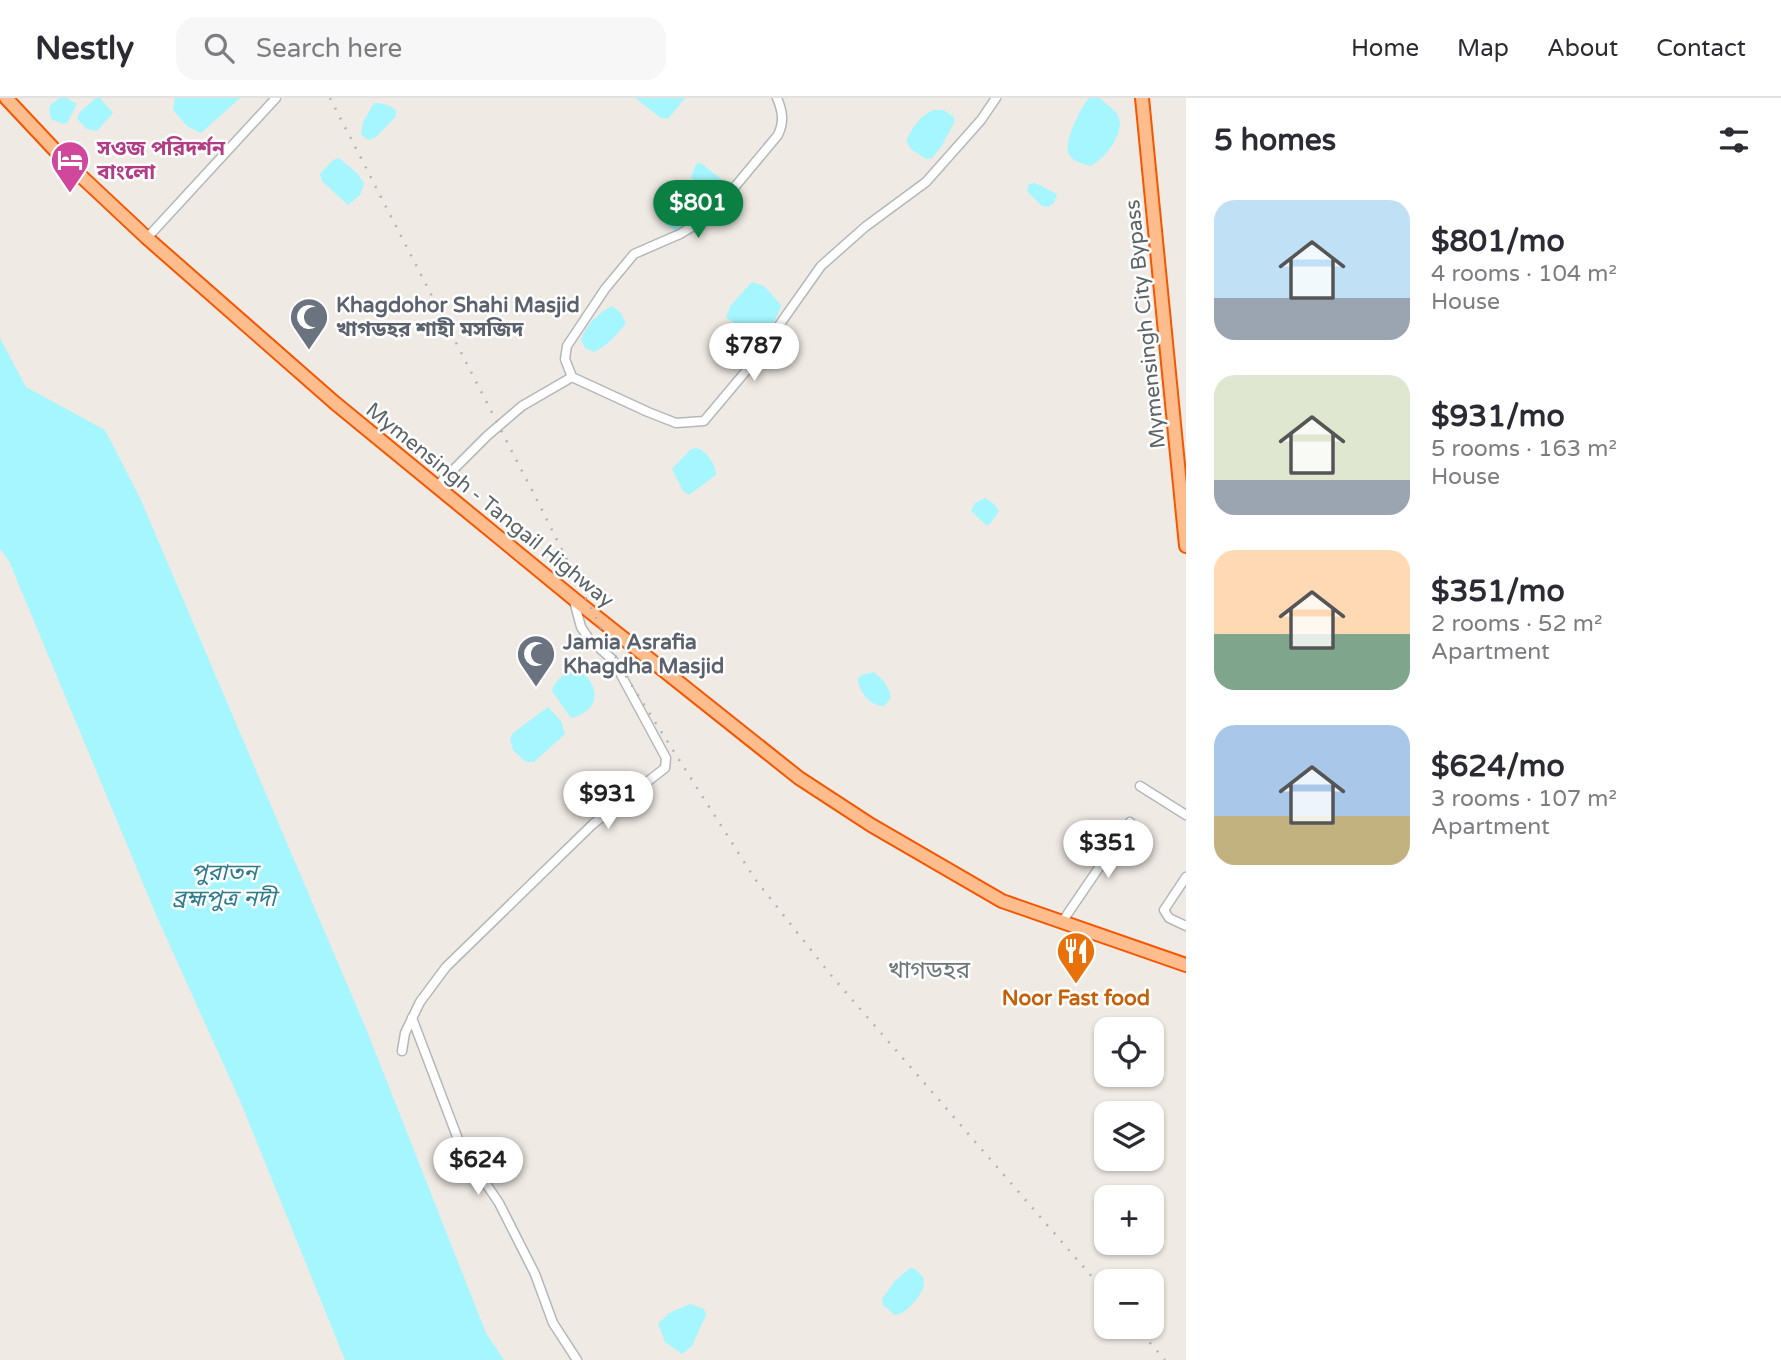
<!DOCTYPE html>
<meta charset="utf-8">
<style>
body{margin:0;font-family:"Varela Round","Noto Sans Bengali",sans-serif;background:#f7f7f7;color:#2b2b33;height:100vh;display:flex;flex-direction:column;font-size:26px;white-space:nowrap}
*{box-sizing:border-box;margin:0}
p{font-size:23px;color:#7c7c81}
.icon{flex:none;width:38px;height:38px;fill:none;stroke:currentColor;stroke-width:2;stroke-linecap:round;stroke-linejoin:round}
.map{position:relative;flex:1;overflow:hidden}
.details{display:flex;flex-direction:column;background:#fff;width:595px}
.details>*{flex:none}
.controls{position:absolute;left:1094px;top:919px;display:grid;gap:14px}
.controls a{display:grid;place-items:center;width:70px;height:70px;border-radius:14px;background:#fff;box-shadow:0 2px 5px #0004;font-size:35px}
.price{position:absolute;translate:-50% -60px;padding:0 16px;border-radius:24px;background:#fff;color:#222;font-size:23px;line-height:46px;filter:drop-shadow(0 2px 4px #0008)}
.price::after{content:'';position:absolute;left:50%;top:42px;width:21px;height:16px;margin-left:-10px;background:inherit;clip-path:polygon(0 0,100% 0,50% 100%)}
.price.active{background:#0b8043;color:#fff}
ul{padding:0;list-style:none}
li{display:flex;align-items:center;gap:21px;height:175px;padding:0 28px}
li span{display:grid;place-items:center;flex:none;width:196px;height:140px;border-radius:21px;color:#555}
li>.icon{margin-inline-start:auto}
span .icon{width:84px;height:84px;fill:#fffc;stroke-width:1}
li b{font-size:30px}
h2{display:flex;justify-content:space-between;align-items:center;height:84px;padding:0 28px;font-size:30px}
header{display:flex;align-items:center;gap:42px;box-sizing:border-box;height:98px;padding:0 35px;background:#fff;border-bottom:2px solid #e1e1e2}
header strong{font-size:33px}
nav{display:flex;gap:38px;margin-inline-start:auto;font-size:24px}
.search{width:490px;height:63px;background:#f7f7f7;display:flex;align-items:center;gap:18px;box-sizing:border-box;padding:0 24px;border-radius:21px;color:#7c7c81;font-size:26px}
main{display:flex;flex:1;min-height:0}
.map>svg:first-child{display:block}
.water{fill:#a5f6ff}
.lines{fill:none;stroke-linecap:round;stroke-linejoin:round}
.minor-casing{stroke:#b2b8ba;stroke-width:11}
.highway-casing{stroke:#f45700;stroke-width:16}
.minor{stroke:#fff;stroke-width:8}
.highway{stroke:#ffbc8c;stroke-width:12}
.rail{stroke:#b2b3b4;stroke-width:2.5;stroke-dasharray:2 9;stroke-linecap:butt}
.labels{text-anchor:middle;stroke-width:5;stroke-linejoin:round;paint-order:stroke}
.hotel-label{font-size:21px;font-weight:bold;fill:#b23c85;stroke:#fff;text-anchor:start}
.worship-label{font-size:21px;font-weight:bold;fill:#5b616d;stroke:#fff;text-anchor:start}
.street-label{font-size:21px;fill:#5c6466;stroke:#fff}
.food-label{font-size:21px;font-weight:bold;fill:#c56008;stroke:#fff}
.water-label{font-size:23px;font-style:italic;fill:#2c7c8c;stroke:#fff}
.quarter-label{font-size:24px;fill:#6d7778;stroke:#fff}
</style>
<header>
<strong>Nestly</strong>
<div class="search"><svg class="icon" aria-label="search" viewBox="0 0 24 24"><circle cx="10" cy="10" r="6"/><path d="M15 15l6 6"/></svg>Search here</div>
<nav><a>Home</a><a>Map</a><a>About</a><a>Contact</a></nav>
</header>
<main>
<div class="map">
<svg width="1186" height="1262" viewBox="0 0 1186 1262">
<rect width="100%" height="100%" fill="#f0eae4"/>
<g class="water">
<polygon points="60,0 67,0 77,6 67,25 63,26 51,21 49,12 51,6"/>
<polygon points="96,0 100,0 113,15 97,33 87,31 77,21 80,14"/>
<polygon points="175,0 240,0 201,35 187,28 173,12"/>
<polygon points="635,0 685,0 668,21 661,20"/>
<path d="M1089,0H1099C1105,5 1117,13 1119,20C1124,37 1104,62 1090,68C1084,66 1074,64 1070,58C1061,47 1081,9 1089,0Z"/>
<path d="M374,5C382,5 391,7 396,13V18L376,39L369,42L361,37L363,24Z"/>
<path d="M934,12H943L953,18L955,23L941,49L932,60L926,61L912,52L906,43C912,30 920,17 934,12Z"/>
<polygon points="339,60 358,76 364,86 360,97 348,107 322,83 320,76 333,62"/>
<polygon points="701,65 727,86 724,95 714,103 707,100 691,79 696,66"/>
<polygon points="1035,85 1057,96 1054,105 1048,109 1042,108 1027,93 1029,86"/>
<polygon points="678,87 692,90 704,107 700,118 677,134 665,126 657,109 662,100"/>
<path d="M752,184L764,188L781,207C778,220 767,237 755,242L726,219L731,207Z"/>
<path d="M612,208L620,214L626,225C616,238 608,247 594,254L585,250L581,242C586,227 598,215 612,208Z"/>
<polygon points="0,240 26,289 105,332 140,400 367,933 486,1235 504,1262 345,1262 241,1005 157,819 9,463 0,451"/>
<path d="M697,350C707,354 716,366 716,377L689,397L683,393L672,371L691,351Z"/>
<polygon points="985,400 994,406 999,413 990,426 986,427 971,413 975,405"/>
<path d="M576,570C601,585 602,613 571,620L552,593C554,583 567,573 576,570Z"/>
<path d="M874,574C883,582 889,588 891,600L884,608C870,609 859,593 858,581L861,577Z"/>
<polygon points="548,609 561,623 565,636 534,664 526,664 513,652 510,641 513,635"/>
<path d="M910,1170L915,1171L923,1179L924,1189C918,1200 908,1215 895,1217L883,1207L882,1201L895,1183Z"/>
<polygon points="690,1206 704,1211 706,1217 692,1248 682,1256 665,1244 658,1226 669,1215"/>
</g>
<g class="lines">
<g class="minor-casing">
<g id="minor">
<polyline points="147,140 276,0"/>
<path d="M572,279L565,261L567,248L605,191L634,156L680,136L700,124L728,97L778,37C784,24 783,14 777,0"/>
<polyline points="437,388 487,338 522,308 572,279 648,314 676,325 704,323 751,267 821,168 865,129 926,84 981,22 996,0"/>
<polyline points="1140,688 1186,717"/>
<polyline points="1186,779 1164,812 1169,820 1186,828"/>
<polyline points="1062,824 1130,724"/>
<polyline points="412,920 461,1049 499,1105 535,1176 553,1225 577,1262"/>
<polyline points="402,953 405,935 420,904 446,869 593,726 665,670 666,660 613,562 589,541 581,529 574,503"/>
</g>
</g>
<g class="highway-casing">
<g id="highway">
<polyline points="6,0 67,65 147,140 335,305 574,501 799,680 871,727 1002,803 1186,867"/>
<polyline points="1142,0 1186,448"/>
</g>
</g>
<use href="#minor" class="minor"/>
<use href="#highway" class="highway"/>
<g class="rail">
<polyline points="330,0 538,404 622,572 755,781 830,876 1106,1195"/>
<polyline points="1135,1228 1165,1262"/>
</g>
</g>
<defs>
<g id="hotel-pin" transform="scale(2.0125)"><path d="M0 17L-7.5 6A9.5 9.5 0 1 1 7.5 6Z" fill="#d1479c" stroke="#fff"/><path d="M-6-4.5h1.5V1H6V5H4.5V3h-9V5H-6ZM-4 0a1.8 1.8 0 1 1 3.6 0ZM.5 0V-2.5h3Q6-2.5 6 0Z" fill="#fff"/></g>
<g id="mosque-pin" transform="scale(2.0125)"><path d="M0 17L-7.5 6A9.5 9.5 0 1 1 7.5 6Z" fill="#6b7280" stroke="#fff"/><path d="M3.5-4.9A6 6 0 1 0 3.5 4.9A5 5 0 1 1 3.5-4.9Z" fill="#fff"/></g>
<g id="restaurant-pin" transform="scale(2.0125)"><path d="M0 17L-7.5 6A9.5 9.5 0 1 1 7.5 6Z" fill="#e8710a" stroke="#fff"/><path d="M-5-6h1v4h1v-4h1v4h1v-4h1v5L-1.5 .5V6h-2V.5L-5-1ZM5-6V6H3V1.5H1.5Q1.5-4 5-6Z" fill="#fff"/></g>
</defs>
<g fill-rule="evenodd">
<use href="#hotel-pin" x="70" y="62"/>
<use href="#mosque-pin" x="309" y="219"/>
<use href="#mosque-pin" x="536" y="556"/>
<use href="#restaurant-pin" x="1076" y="853"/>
</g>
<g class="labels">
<g class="hotel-label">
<text x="97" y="57">সওজ পরিদর্শন<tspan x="97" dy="24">বাংলো</tspan></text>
</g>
<g class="worship-label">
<text x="336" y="214">Khagdohor Shahi Masjid<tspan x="336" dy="24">খাগডহর শাহী মসজিদ</tspan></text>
<text x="563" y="551">Jamia Asrafia<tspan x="563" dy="24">Khagdha Masjid</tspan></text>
</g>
<g class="street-label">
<text transform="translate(1145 226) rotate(-96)" y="7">Mymensingh City Bypass</text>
<text transform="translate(490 407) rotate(39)" y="7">Mymensingh - Tangail Highway</text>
</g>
<g class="food-label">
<text x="1076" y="907">Noor Fast food</text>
</g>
<g class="water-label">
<text x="224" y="782">পুরাতন<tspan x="224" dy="26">ব্রহ্মপুত্র নদী</tspan></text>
</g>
<g class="quarter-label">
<text x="929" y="880">খাগডহর</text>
</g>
</g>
</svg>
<div class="controls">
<a><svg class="icon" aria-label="locate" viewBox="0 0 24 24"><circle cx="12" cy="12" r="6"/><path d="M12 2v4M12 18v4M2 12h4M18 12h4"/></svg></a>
<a><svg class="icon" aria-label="layers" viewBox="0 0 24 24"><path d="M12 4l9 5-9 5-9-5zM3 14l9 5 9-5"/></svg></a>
<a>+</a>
<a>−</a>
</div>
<b class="price active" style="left:698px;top:142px">$801</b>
<b class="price" style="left:754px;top:285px">$787</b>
<b class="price" style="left:608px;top:733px">$931</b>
<b class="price" style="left:1108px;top:782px">$351</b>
<b class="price" style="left:478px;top:1099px">$624</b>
</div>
<section class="details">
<h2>5 homes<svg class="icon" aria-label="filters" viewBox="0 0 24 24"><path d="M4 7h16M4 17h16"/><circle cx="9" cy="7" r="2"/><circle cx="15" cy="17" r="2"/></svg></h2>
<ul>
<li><span style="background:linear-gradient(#bfe0f5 70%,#9aa5b1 0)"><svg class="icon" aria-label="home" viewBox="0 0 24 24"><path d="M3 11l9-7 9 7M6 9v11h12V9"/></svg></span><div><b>$801/mo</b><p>4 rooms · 104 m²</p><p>House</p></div></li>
<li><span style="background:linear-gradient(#dfe7d0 75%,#9aa5b1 0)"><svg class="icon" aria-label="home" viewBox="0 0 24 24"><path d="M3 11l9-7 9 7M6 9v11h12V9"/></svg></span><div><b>$931/mo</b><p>5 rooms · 163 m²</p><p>House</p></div></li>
<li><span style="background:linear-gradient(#ffd9b3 60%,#7fa58c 0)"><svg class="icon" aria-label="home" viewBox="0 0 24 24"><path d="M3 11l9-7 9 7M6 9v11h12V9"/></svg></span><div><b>$351/mo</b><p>2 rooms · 52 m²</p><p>Apartment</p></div></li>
<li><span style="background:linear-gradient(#a9c7e8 65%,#c2b280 0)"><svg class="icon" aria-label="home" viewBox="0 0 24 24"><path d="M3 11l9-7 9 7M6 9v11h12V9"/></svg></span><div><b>$624/mo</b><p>3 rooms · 107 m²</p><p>Apartment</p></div></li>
</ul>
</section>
</main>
